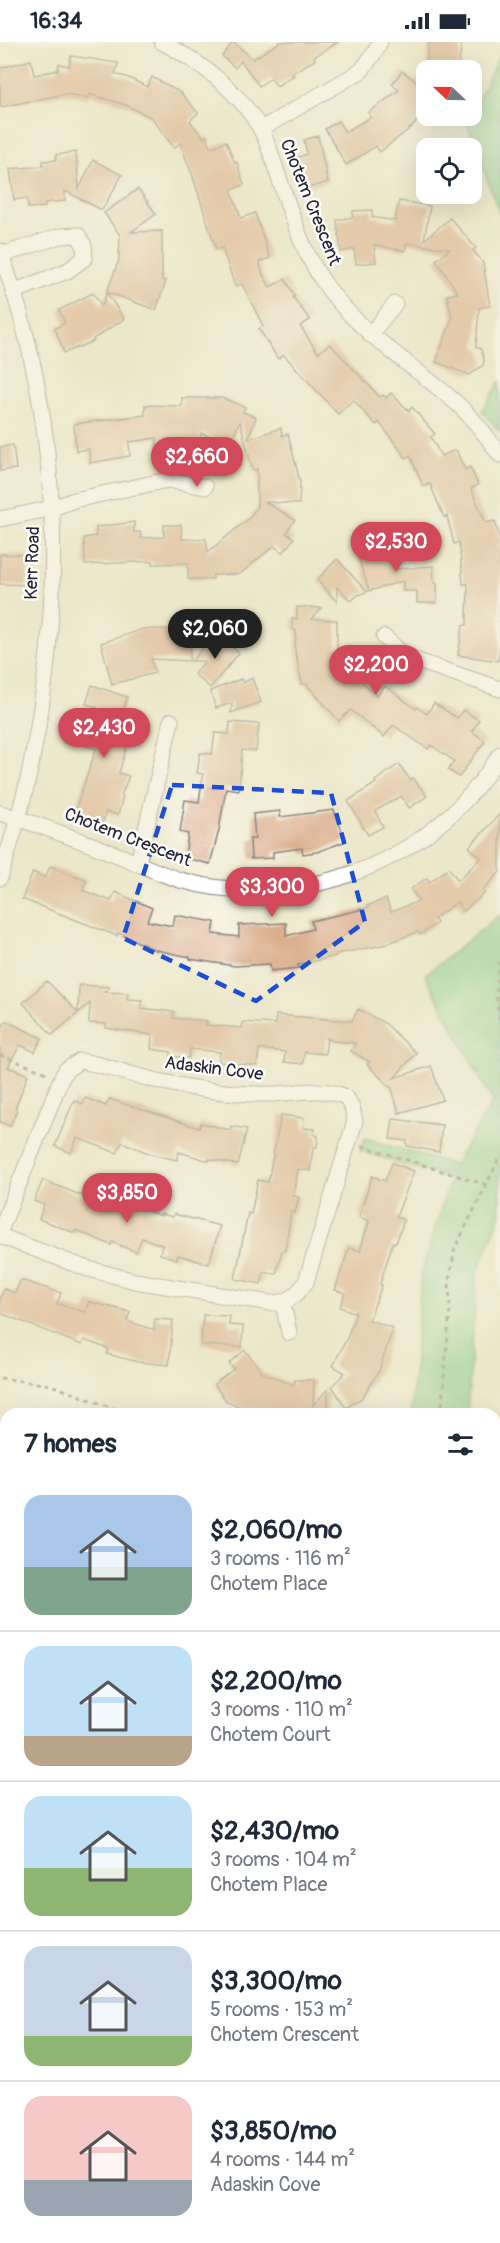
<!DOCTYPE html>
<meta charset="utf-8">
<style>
body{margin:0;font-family:Pangolin,sans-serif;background:#f6f6f7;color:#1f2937;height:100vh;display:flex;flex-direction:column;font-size:22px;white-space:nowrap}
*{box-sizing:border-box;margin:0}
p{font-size:20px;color:#747a83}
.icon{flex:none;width:33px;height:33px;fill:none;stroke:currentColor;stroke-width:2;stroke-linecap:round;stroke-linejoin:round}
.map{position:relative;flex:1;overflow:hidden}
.side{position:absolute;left:0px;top:1366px;width:501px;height:836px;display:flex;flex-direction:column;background:#fff;border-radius:18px 18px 0 0;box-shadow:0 6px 24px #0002}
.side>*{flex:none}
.needle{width:39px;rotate:292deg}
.buttons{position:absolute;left:416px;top:18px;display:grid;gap:12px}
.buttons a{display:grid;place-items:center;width:66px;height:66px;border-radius:12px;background:#fff;box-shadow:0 6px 24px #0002;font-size:30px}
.price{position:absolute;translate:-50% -51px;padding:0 14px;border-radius:21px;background:#d1495b;color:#fff;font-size:20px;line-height:39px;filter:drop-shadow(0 2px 3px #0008)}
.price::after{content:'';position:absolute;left:50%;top:36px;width:18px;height:14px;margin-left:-9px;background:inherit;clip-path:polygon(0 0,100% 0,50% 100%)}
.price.on{background:#222;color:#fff}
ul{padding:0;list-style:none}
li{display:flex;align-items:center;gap:18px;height:150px;padding:0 24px}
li+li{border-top:2px solid #e0e1e3}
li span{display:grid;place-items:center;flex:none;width:168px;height:120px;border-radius:18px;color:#555}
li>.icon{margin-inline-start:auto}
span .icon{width:72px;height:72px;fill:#fffc;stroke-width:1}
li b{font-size:26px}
h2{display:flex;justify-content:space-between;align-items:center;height:72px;padding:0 24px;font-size:26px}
.status{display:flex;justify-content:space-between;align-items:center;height:42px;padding:0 30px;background:#fff;direction:ltr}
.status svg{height:16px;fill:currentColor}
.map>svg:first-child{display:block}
.green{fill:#81cd8c;stroke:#527864;stroke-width:1.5}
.building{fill:#d8a784}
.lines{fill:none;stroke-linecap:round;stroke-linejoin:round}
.minor-casing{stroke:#878482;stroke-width:17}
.path{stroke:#878482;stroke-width:3;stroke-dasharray:4.5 4.5;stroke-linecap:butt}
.minor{stroke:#fff;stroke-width:15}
.marked{fill:none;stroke:#1d4ed8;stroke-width:4.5;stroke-dasharray:12 8;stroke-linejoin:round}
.labels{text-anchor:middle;stroke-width:5;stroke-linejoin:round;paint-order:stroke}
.street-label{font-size:18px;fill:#22223b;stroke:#fdfcf7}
</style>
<div class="status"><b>16:34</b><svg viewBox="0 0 49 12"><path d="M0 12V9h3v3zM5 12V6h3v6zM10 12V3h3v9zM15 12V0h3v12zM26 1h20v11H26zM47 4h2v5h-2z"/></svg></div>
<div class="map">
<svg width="500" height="2201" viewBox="0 0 500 2201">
<rect width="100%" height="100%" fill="#fdfcf7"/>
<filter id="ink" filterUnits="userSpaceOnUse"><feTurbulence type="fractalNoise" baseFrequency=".0167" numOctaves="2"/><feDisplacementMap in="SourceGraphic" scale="12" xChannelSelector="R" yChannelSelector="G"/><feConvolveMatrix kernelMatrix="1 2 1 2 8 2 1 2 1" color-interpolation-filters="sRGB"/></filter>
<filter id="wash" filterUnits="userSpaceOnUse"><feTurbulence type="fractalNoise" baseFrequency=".008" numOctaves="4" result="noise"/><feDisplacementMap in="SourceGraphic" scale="24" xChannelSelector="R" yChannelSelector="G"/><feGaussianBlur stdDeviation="1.35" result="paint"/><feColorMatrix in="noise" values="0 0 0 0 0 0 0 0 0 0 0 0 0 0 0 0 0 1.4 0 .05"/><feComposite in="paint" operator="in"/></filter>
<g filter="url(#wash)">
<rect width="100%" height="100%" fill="#ece7ca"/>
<g class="green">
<polygon points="500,12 500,173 467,81"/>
<polygon points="500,340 500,390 482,369"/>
<polygon points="500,873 500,1175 477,1232 467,1372 411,1372 421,1233 450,1137 360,1109 365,1096 454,1123 493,1060 425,933"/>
<polygon points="495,1468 500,1470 500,1814 495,1813"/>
<polygon points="500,1847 500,2038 495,2036 495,1848"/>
</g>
<g id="blocks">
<g class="building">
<polygon points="233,0 253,17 280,0 338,0 314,15 315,18 292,31 294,33 277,44 271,36 259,44 241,19 235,26 222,14"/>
<polygon points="429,0 462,0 458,28 426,25"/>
<polygon points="71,14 118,21 115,32 129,36 147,45 152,35 181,51 198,71 190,79 204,96 207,94 211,106 226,99 235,121 237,120 244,143 231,148 241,176 255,171 270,216 259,220 263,233 270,245 285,237 295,254 293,255 310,278 300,284 318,311 330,302 380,355 383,353 386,356 391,351 409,369 412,365 435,392 431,395 441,414 456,408 465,428 470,425 478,443 471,447 486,481 495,479 500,497 500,605 498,619 458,613 463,583 467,583 468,542 463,542 459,500 454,502 447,474 444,475 430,442 423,444 410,413 406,416 379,380 376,383 353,358 338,372 284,313 278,317 259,287 263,284 242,242 235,244 222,206 216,207 193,135 180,101 174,106 152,76 126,63 89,52 89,56 65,52 0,65 0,26 31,18 34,33 58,28 59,22 69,24"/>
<polygon points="426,27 426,67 413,84 380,110 376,104 346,123 325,87 338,79 345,90 371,75 368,71 399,48 392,42 402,29 417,40"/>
<polygon points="318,94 328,140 305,147 297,116 307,112 304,98"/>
<polygon points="76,110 79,147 93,118 122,133 102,168 65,149 65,159 45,161 45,165 28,166 27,156 14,158 10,127 43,124 43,119 56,118 56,113"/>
<polygon points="138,147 156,172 131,190 162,189 162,238 166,239 156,268 107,250 119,218 120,193 104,171"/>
<polygon points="399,159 430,164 424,198 450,176 476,206 473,208 483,221 490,264 479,266 476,305 481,307 484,318 483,323 470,333 436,320 452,276 447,253 458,251 436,218 450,207 407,201 405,209 374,203 376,220 356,222 354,207 341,210 337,178 353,175 353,169 372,168 372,175 395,179"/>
<polygon points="93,251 102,264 107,251 124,277 93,297 94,299 64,311 55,286 65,281 59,268"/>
<polygon points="182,356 222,356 245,365 243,370 256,375 248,397 281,386 282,394 288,392 300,440 299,462 265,460 295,478 286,491 294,496 283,511 274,504 240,532 213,533 213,537 188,537 188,521 153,522 153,519 85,523 84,496 96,494 96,485 134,480 134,490 140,490 141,496 164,495 164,483 181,483 182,497 206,497 208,510 249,476 257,465 257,427 253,429 240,379 230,402 201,391 200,399 177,400 177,405 157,405 157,396 129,400 130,414 90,421 89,407 76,409 74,382 145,373 145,363 182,364"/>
<polygon points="13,403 16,427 0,429 0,405"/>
<polygon points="387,498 397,527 433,524 434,541 437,541 437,561 417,561 417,549 403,549 403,539 369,549 356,508"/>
<polygon points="0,512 29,513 27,543 0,542"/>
<polygon points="337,517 367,550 358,553 351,559 337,545 337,560 317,538"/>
<polygon points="297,565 322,566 311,577 337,578 337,602 346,640 354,632 377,654 385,644 416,667 417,665 427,672 434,661 457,676 463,668 479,678 472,689 485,699 459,735 448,728 454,719 431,703 428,707 393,683 384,695 351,668 339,679 306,642 302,642 295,609 296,589 292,586 292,576 297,577"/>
<polygon points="143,587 191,588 190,619 151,617 155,631 112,642 101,601"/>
<polygon points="216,590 239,611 210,646 194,632 205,619 192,619"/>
<polygon points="252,636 261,660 231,671 232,661 216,666 210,649 241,637 243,641"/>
<polygon points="92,643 127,655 116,693 129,697 119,731 129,734 121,754 123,755 118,773 106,770 102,783 73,774 96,707 84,703 97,665 86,662"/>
<polygon points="230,680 259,682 256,709 242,708 239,748 226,746 219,788 210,822 185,816 188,792 180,790 185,758 199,760 203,732 197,731 200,711 212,712 215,691 229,692"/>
<polygon points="399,722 410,738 413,736 427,754 409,766 401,754 375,769 383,785 368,793 348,759 376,741 375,739"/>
<polygon points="334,768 346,799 317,810 303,812 302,806 273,810 273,816 251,817 250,797 255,797 253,772 280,769 280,775"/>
<polygon points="500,772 500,830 483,848 485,851 463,869 457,860 434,877 437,881 420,893 418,890 383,903 336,912 336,914 298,923 299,926 271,929 270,922 235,924 190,917 190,915 156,908 118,891 117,894 22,857 33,830 45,836 50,824 87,838 82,848 111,859 115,850 152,866 147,879 173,884 175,873 215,880 213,892 239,895 239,883 286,881 286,894 313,887 311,879 368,866 367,864 386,857 391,870 419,859 411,847 427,836 430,840 449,826 458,838 481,816 469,805"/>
<polygon points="47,939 78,971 79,943 110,945 104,950 128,951 127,957 142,958 141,966 174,970 173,976 207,979 206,983 242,986 243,980 275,982 276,973 352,979 358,967 386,982 416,1011 394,1036 431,1024 443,1058 399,1071 392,1047 367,1022 370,1020 351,1009 355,1001 333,999 327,996 325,1012 304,1010 303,1022 284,1020 285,1010 259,1007 257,1024 219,1020 220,1010 190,1007 189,1016 171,1014 171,1010 151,1007 152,993 106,986 106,982 89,981 90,961 52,993 23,961"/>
<polygon points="6,979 42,996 35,1010 20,1003 8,1025 28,1033 15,1067 17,1068 10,1084 0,1080 0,990"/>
<polygon points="85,1056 106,1064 109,1057 199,1086 201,1081 230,1088 231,1084 247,1087 238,1123 209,1117 209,1119 179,1110 177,1118 148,1111 122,1100 117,1111 77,1096 71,1111 55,1104 74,1058 82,1062"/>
<polygon points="281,1073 304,1076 303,1086 315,1087 313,1092 318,1094 317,1105 313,1105 310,1129 298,1127 293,1154 299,1155 295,1171 291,1170 285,1209 282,1209 276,1232 264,1230 261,1242 235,1237 248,1171 251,1172 258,1138 268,1140"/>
<polygon points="393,1077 442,1083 439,1110 407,1104 407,1099 390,1097"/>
<polygon points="392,1121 414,1129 396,1175 404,1178 396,1201 393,1200 380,1242 382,1243 369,1278 393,1286 379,1329 362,1356 346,1366 332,1344 345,1331 333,1324 347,1296 356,1271 340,1265 345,1251 335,1248 349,1206 360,1209 369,1179 359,1175 372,1134 385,1139"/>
<polygon points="43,1138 100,1161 104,1151 161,1174 161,1172 173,1175 174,1172 220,1184 209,1222 178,1213 177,1217 160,1212 162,1203 142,1196 136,1210 112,1200 111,1203 76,1188 75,1191 39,1177 44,1163 34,1159"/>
<polygon points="21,1238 61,1251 57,1262 85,1270 89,1260 115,1266 130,1270 127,1279 154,1288 155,1277 173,1278 169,1323 138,1320 107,1312 109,1307 84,1298 82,1303 0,1271 0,1256 4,1247 15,1251"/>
<polygon points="203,1273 230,1274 229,1283 243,1284 242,1305 201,1303"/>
<polygon points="245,1308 263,1331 294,1343 295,1338 314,1338 313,1363 328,1347 328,1372 258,1372 226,1359 214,1342 234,1327 229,1321"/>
</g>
</g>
</g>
<g filter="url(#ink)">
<use href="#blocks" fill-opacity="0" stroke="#878482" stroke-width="1.5"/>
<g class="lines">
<g class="minor-casing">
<g id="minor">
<path d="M162,0C201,21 237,47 260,86C268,100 273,118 278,133C291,170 302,210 325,242C358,290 409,320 453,358C471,373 486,393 500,413"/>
<polyline points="261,87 361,29 375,10 380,0"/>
<path d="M0,209C60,372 66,547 32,717C25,757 12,796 0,836"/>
<polyline points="2,213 60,194 78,193 84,203 85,216 67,229 13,250"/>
<polyline points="370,293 395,262"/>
<polyline points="0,477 53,466 74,458 168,438 205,445"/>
<polyline points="384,595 403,612 418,619 500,647"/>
<path d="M0,771C41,783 80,798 120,814C140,822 160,832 180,838C300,872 436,820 500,712"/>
<polyline points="138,821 171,679"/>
<path d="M0,1189L61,1037L66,1028L80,1019C102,1022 121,1030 142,1035C185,1046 229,1053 274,1052C300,1051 321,1044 346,1055L352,1065L355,1079L306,1240C295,1255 289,1261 270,1261L135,1239L85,1226L0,1194"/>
<polyline points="283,1261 289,1291"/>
<polyline points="0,1483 6,1488"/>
<polyline points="0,1607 6,1598"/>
<polyline points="0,1682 0,1691"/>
<polyline points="495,1825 500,1826"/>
<polyline points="0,1928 6,1924"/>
<polyline points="495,2047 500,2048"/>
<polyline points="324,2196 328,2201"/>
</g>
</g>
<g class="path">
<polyline points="500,919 496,951 500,978"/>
<polyline points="0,1013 49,1032"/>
<polyline points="362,1104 487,1143"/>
<polyline points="0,1336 51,1343 129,1372"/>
<polyline points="441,1372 450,1267 449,1239 455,1206 500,1115"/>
<polyline points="495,1425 500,1422"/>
<polyline points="495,1572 500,1596 495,1644"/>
<polyline points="495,1928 500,1927"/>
<polyline points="495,1949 500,1957"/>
</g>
<use href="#minor" class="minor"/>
</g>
</g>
<path d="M0 0H500V2201H0ZM172,743L331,751L365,880L256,959L123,896Z" fill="#ece7ca" fill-opacity=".55" fill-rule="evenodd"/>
<path class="marked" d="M172,743L331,751L365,880L256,959L123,896Z"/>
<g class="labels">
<g class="street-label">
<text transform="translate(311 160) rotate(68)" y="6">Chotem Crescent</text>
<text transform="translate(32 521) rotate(-88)" y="6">Kerr Road</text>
<text transform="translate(128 795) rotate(21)" y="6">Chotem Crescent</text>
<text transform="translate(214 1026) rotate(7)" y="6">Adaskin Cove</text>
</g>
</g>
</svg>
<div class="buttons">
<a><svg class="needle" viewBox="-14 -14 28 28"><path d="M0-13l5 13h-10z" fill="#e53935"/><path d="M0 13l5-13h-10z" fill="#747a83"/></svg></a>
<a><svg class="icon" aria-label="locate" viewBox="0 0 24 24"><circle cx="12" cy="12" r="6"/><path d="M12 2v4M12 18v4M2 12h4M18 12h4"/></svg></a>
</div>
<b class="price" style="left:197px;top:446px">$2,660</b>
<b class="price" style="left:396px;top:531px">$2,530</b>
<b class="price on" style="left:215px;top:618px">$2,060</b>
<b class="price" style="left:376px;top:654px">$2,200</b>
<b class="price" style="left:104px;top:717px">$2,430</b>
<b class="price" style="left:272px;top:876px">$3,300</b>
<b class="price" style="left:127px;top:1182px">$3,850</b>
<section class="side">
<h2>7 homes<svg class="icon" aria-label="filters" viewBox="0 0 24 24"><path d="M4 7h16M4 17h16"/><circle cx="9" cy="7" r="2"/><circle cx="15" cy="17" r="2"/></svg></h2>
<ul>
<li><span style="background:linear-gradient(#a9c7e8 60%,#7fa58c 0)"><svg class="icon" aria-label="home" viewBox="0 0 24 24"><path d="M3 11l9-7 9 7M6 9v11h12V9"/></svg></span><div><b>$2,060/mo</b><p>3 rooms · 116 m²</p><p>Chotem Place</p></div></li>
<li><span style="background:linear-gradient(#bfe0f5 75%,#b9a48a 0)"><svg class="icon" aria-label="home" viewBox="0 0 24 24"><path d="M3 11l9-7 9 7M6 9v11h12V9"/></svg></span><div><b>$2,200/mo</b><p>3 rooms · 110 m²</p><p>Chotem Court</p></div></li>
<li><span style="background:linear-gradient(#bfe0f5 60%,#8fb573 0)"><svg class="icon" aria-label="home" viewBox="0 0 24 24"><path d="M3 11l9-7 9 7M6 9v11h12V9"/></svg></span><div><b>$2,430/mo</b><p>3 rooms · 104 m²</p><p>Chotem Place</p></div></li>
<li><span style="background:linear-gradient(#c9d6e8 75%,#8fb573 0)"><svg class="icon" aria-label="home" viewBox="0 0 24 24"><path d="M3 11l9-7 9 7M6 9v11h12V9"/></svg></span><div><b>$3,300/mo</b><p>5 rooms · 153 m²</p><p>Chotem Crescent</p></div></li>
<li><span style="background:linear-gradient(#f6c9c9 70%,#9aa5b1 0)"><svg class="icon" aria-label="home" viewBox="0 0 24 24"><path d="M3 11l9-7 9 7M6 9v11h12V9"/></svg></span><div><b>$3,850/mo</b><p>4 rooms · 144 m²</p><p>Adaskin Cove</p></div></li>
</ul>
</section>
</div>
